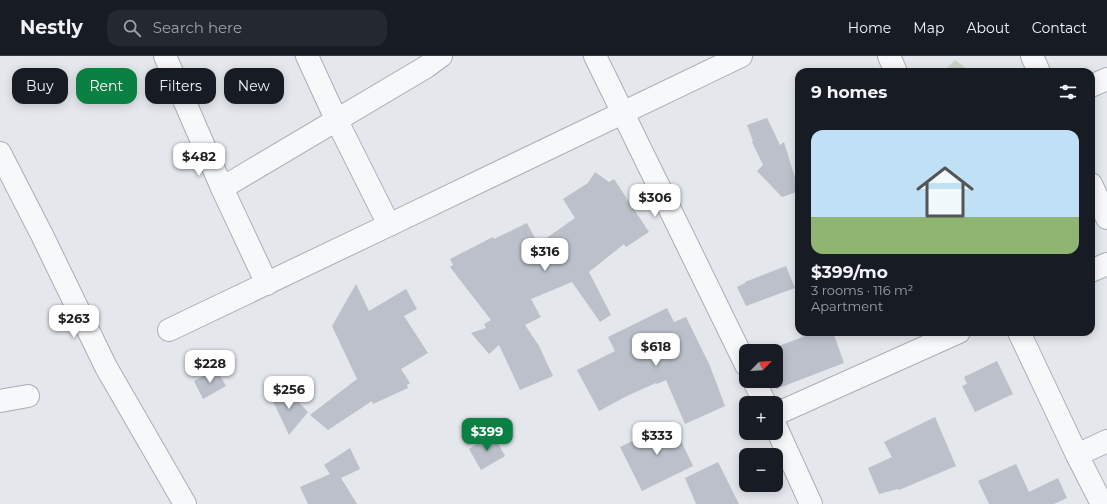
<!DOCTYPE html>
<meta charset="utf-8">
<style>
body{margin:0;font-family:Montserrat,sans-serif;background:#242831;color:#f1f3f6;height:100vh;display:flex;flex-direction:column;font-size:15px;white-space:nowrap}
*{box-sizing:border-box;margin:0}
p{font-size:13px;color:#9ea1a6}
.icon{flex:none;width:22px;height:22px;fill:none;stroke:currentColor;stroke-width:2;stroke-linecap:round;stroke-linejoin:round}
.map{position:relative;flex:1;overflow:hidden}
.drawer{position:absolute;left:795px;top:12px;width:300px;height:268px;display:flex;flex-direction:column;background:#171b24;border-radius:12px;box-shadow:0 2px 10px #0003}
.drawer>*{flex:none}
.hud{position:absolute;left:12px;top:12px;width:380px;height:36px;display:flex;gap:8px}
.needle{width:26px;rotate:65deg}
.tools{position:absolute;left:739px;top:288px;display:grid;gap:8px}
.tools a{display:grid;place-items:center;width:44px;height:44px;border-radius:8px;background:#171b24;box-shadow:0 2px 10px #0003;font-size:20px}
.price{position:absolute;translate:-50% -34px;padding:0 9px;border-radius:8px;background:#fff;color:#222;font-size:13px;line-height:26px;filter:drop-shadow(0 1px 2px #0008)}
.price::after{content:'';position:absolute;left:50%;top:24px;width:12px;height:9px;margin-left:-6px;background:inherit;clip-path:polygon(0 0,100% 0,50% 100%)}
.price.on{background:#0b8043;color:#fff}
ul{padding:0;list-style:none}
li{display:grid;align-content:center;gap:8px;height:212px;padding:0 16px}
li span{display:grid;place-items:center;height:124px;border-radius:12px;color:#555}
li>.icon{margin-inline-start:auto}
span .icon{width:72px;height:72px;fill:#fffc;stroke-width:1}
li b{font-size:17px}
h2{display:flex;justify-content:space-between;align-items:center;height:48px;padding:0 16px;font-size:17px}
.chip{padding:0 14px;border-radius:12px;background:#171b24;box-shadow:0 2px 10px #0003;font-size:14px;line-height:36px}
.chip.on{background:#0b8043;color:#fff}
header{display:flex;align-items:center;gap:24px;box-sizing:border-box;height:56px;padding:0 20px;background:#171b24;border-bottom:1px solid #363941}
header strong{font-size:19px}
nav{display:flex;gap:22px;margin-inline-start:auto;font-size:14px}
.search{width:280px;height:36px;background:#242831;display:flex;align-items:center;gap:10px;box-sizing:border-box;padding:0 14px;border-radius:12px;color:#9ea1a6;font-size:15px}
.map>svg:first-child{display:block}
.green{fill:#c9d6c5}
.building{fill:#bbc0ca}
.lines{fill:none;stroke-linecap:round;stroke-linejoin:round}
.minor-casing{stroke:#a9aeb7;stroke-width:24}
.minor{stroke:#f7f8fa;stroke-width:22}
</style>
<header>
<strong>Nestly</strong>
<div class="search"><svg class="icon" aria-label="search" viewBox="0 0 24 24"><circle cx="10" cy="10" r="6"/><path d="M15 15l6 6"/></svg>Search here</div>
<nav><a>Home</a><a>Map</a><a>About</a><a>Contact</a></nav>
</header>
<div class="map">
<svg width="1107" height="448" viewBox="0 0 1107 448">
<rect width="100%" height="100%" fill="#e4e7ec"/>
<polygon class="green" points="955,4 971,16 949,16 946,13"/>
<g class="building">
<polygon points="767,62 780,89 784,86 799,135 782,141 757,115 763,109 752,86 753,85 747,69"/>
<polygon points="595,116 609,126 614,123 649,176 626,191 624,188 589,216 611,259 600,266 572,226 531,243 537,254 539,254 537,255 541,261 525,269 539,290 553,320 520,334 499,289 489,298 471,277 486,272 484,268 491,264 450,211 453,209 450,203 493,181 494,183 527,167 538,188 575,162 563,143 588,127"/>
<polygon points="786,210 795,232 746,250 737,231 745,227 745,226"/>
<polygon points="356,228 369,255 406,233 417,253 404,260 428,297 401,313 410,327 407,329 408,332 373,348 372,345 328,374 310,359 357,323 332,270"/>
<polygon points="667,252 674,266 686,261 710,310 725,350 685,368 666,324 657,328 656,327 627,340 599,355 577,314 615,295 608,281"/>
<polygon points="816,276 833,276 844,307 776,333 776,291"/>
<polygon points="997,305 1013,338 975,356 962,330 967,328 964,321"/>
<polygon points="216,313 226,330 203,343 194,325"/>
<polygon points="284,331 308,356 289,379 272,343"/>
<polygon points="935,361 956,410 899,434 898,433 879,438 868,412 892,401 884,386"/>
<polygon points="672,366 693,410 642,435 620,391"/>
<polygon points="493,378 505,400 481,414 469,393"/>
<polygon points="350,392 360,413 341,422 357,448 308,448 300,431 330,418 324,409"/>
<polygon points="718,406 739,448 696,448 685,422"/>
<polygon points="1016,408 1029,436 1058,422 1067,442 1054,448 989,448 978,425"/>
</g>
<g class="lines">
<g class="minor-casing">
<g id="minor">
<polyline points="165,0 222,132 267,228"/>
<polyline points="307,0 336,63 389,169"/>
<polyline points="595,0 746,309"/>
<polyline points="889,0 896,16"/>
<polyline points="1032,0 1039,16"/>
<polyline points="1091,30 1107,23"/>
<polyline points="0,97 42,179 106,311 185,448"/>
<polyline points="1091,128 1107,162"/>
<polyline points="222,132 426,11 441,0"/>
<polyline points="1091,215 1107,208"/>
<polyline points="169,274 389,169 741,0"/>
<polyline points="1019,276 1077,399 1102,448"/>
<polyline points="754,325 765,347"/>
<polyline points="0,345 28,340"/>
<polyline points="776,358 959,276"/>
<polyline points="776,371 811,448"/>
<polyline points="1077,399 1107,385"/>
</g>
</g>
<use href="#minor" class="minor"/>
</g>
</svg>
<div class="tools">
<a><svg class="needle" viewBox="-14 -14 28 28"><path d="M0-13l5 13h-10z" fill="#e53935"/><path d="M0 13l5-13h-10z" fill="#9ea1a6"/></svg></a>
<a>+</a>
<a>−</a>
</div>
<b class="price" style="left:199px;top:121px">$482</b>
<b class="price" style="left:655px;top:162px">$306</b>
<b class="price" style="left:545px;top:216px">$316</b>
<b class="price" style="left:74px;top:283px">$263</b>
<b class="price" style="left:656px;top:311px">$618</b>
<b class="price" style="left:210px;top:328px">$228</b>
<b class="price" style="left:289px;top:354px">$256</b>
<b class="price on" style="left:487px;top:396px">$399</b>
<b class="price" style="left:657px;top:400px">$333</b>
<div class="hud">
<a class="chip">Buy</a>
<a class="chip on">Rent</a>
<a class="chip">Filters</a>
<a class="chip">New</a>
</div>
<section class="drawer">
<h2>9 homes<svg class="icon" aria-label="filters" viewBox="0 0 24 24"><path d="M4 7h16M4 17h16"/><circle cx="9" cy="7" r="2"/><circle cx="15" cy="17" r="2"/></svg></h2>
<ul>
<li><span style="background:linear-gradient(#bfe0f5 70%,#8fb573 0)"><svg class="icon" aria-label="home" viewBox="0 0 24 24"><path d="M3 11l9-7 9 7M6 9v11h12V9"/></svg></span><div><b>$399/mo</b><p>3 rooms · 116 m²</p><p>Apartment</p></div></li>
</ul>
</section>
</div>
